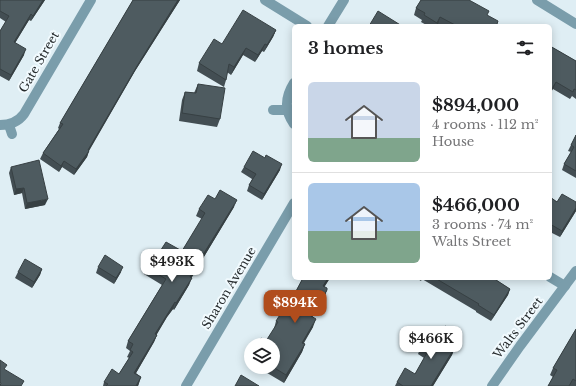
<!DOCTYPE html>
<meta charset="utf-8">
<style>
body{margin:0;font-family:"Libre Baskerville",serif;background:#f6f6f6;color:#202124;height:100vh;display:flex;flex-direction:column;font-size:15px;white-space:nowrap}
*{box-sizing:border-box;margin:0}
p{font-size:13px;color:#757577}
.icon{flex:none;width:22px;height:22px;fill:none;stroke:currentColor;stroke-width:2;stroke-linecap:round;stroke-linejoin:round}
.map{position:relative;flex:1;overflow:hidden}
.drawer{position:absolute;left:292px;top:24px;width:260px;height:256px;display:flex;flex-direction:column;background:#fff;border-radius:6px;box-shadow:0 2px 10px #0003}
.drawer>*{flex:none}
.tools{position:absolute;left:244px;top:338px;display:grid;gap:8px}
.tools a{display:grid;place-items:center;width:36px;height:36px;border-radius:50%;background:#fff;box-shadow:0 2px 10px #0003;font-size:20px}
.price{position:absolute;translate:-50% -34px;padding:0 9px;border-radius:8px;background:#fff;color:#222;font-size:13px;line-height:26px;filter:drop-shadow(0 1px 2px #0008)}
.price::after{content:'';position:absolute;left:50%;top:24px;width:12px;height:9px;margin-left:-6px;background:inherit;clip-path:polygon(0 0,100% 0,50% 100%)}
.price.active{background:#b14d1c;color:#fff}
ul{padding:0;list-style:none}
li{display:flex;align-items:center;gap:12px;height:100px;padding:0 16px}
li+li{border-top:1px solid #e0e0e0}
li span{display:grid;place-items:center;flex:none;width:112px;height:80px;border-radius:6px;color:#555}
li>.icon{margin-inline-start:auto}
span .icon{width:48px;height:48px;fill:#fffc;stroke-width:1}
li b{font-size:17px}
h2{display:flex;justify-content:space-between;align-items:center;height:48px;padding:0 16px;font-size:17px}
.map>svg:first-child{display:block}
.lines{fill:none;stroke-linecap:round;stroke-linejoin:round}
.minor{stroke:#7a9dab;stroke-width:10}
.wall{fill:#434e53}
.shaded-wall{fill:#374043}
.building{fill:#4e5b60;stroke:#374043}
.labels{text-anchor:middle;stroke-width:4;stroke-linejoin:round;paint-order:stroke}
.street-label{font-size:12px;fill:#262b2d;stroke:#f1fafe}
</style>
<div class="map">
<svg width="576" height="386" viewBox="0 0 576 386">
<rect width="100%" height="100%" fill="#dfeef4"/>
<g class="lines">
<g class="minor">
<polyline points="265,0 307,26"/>
<polyline points="537,0 576,24"/>
<polyline points="328,26 344,0"/>
<path d="M294,83C285,97 284,110 294,124"/>
<polyline points="273,110 287,110"/>
<path d="M0,125C10,125 18,122 24,114L91,0"/>
<polyline points="9,125 12,134"/>
<polyline points="550,277 565,286"/>
<polyline points="186,386 294,203"/>
<polyline points="492,386 520,346 576,271"/>
</g>
</g>
<g class="wall">
<polygon points="0,0 45,0 31,21 29,20 15,43 24,55 9,81 0,76 0,31 6,22 0,18"/>
<polygon points="133,0 180,0 135,71 89,151 87,157 74,175 62,167 59,172 40,159 43,153 59,129 58,128 60,123"/>
<polygon points="420,0 469,0 497,24 501,26 442,26 438,24 437,26 428,26 421,22 422,20 414,15 416,8 421,0"/>
<polygon points="276,30 273,37 264,52 262,51 255,62 243,55 231,75 227,72 226,80 224,87 197,71 199,63 222,44"/>
<polygon points="550,46 576,61 576,99 572,96 570,99 553,89"/>
<polygon points="198,84 220,119 217,127 179,121 182,100 185,92 194,93"/>
<polygon points="576,135 576,178 562,170 564,164 571,152 568,151"/>
<polygon points="11,167 45,205 25,209 22,193 14,195 9,173"/>
<polygon points="244,167 280,170 262,200 247,191 249,185 252,179 241,172"/>
<polygon points="550,197 557,202 576,202 576,211 560,237 550,232"/>
<polygon points="215,199 234,207 202,260 191,278 189,285 174,310 173,309 167,317 156,335 157,335 154,342 136,373 141,377 138,386 103,386 104,382 119,374 129,358 127,357 130,351 126,348 128,341 162,285 144,274 146,267 157,256 182,251 202,219 196,216 199,209"/>
<polygon points="98,267 121,272 114,284 96,273"/>
<polygon points="42,269 40,275 32,288 15,278 18,272"/>
<polygon points="303,278 330,278 324,287 327,290 324,298 312,317 313,327 304,343 305,344 302,352 284,383 257,367 273,367 266,341 274,329 276,321 287,308"/>
<polygon points="416,278 493,278 510,289 508,295 491,321 476,312 476,311 422,279 421,281"/>
<polygon points="576,329 576,386 548,386 553,377 550,375 553,368"/>
<polygon points="435,342 458,342 455,347 452,355 433,386 395,386 397,382 415,374 424,358 418,354 421,347"/>
<polygon points="251,354 251,363 248,362"/>
</g>
<g class="shaded-wall">
<polygon points="43,0 45,0 31,21 33,16"/>
<polygon points="178,0 180,0 135,71 88,152 89,151 87,157 74,175 76,169 137,66"/>
<polygon points="31,14 29,20 12,48 14,42"/>
<polygon points="440,17 438,24 437,26 436,26"/>
<polygon points="276,30 273,37 264,52 267,45"/>
<polygon points="265,44 262,51 255,62 258,55"/>
<polygon points="246,48 243,55 231,75 234,67"/>
<polygon points="26,49 24,55 9,81 11,75"/>
<polygon points="556,82 553,89 550,94 550,92"/>
<polygon points="64,161 62,167 59,172 61,166"/>
<polygon points="282,164 280,170 262,200 264,194"/>
<polygon points="24,188 22,193 14,195 16,189"/>
<polygon points="48,199 45,205 25,209 27,203"/>
<polygon points="237,200 234,207 202,260 188,284 190,277 204,253"/>
<polygon points="576,208 576,211 560,237 562,231"/>
<polygon points="123,267 121,272 114,284 116,278"/>
<polygon points="42,269 40,275 32,288 34,282"/>
<polygon points="192,278 189,285 174,310 176,303"/>
<polygon points="328,278 330,278 320,294 323,286"/>
<polygon points="510,289 508,295 491,321 494,315"/>
<polygon points="327,290 324,298 308,324 311,316"/>
<polygon points="175,302 173,309 167,317 153,341 155,334"/>
<polygon points="316,319 313,327 299,350 302,343"/>
<polygon points="460,334 458,342 451,354 453,346"/>
<polygon points="157,335 154,342 132,380 134,373"/>
<polygon points="305,344 302,352 284,383 286,375"/>
<polygon points="455,347 452,355 433,386 431,386"/>
<polygon points="141,377 138,386 136,386"/>
</g>
<g class="building">
<polygon points="0,0 43,0 33,16 31,14 14,42 26,49 11,75 0,69 0,31 9,16 0,11"/>
<polygon points="133,0 178,0 137,66 88,150 89,151 76,169 64,161 61,166 43,153 63,124 60,123"/>
<polygon points="421,0 469,0 489,11 487,15 498,21 497,24 501,26 457,26 440,17 437,23 424,15 425,13 416,8"/>
<polygon points="243,10 276,30 267,45 265,44 258,55 246,48 234,67 229,64 226,80 199,63 214,39 222,44"/>
<polygon points="378,11 402,26 369,26"/>
<polygon points="550,46 576,61 576,90 574,89 573,92 556,82 550,92"/>
<polygon points="198,84 225,88 220,119 182,113 185,92 196,93"/>
<polygon points="576,135 576,171 564,164 574,147 571,145"/>
<polygon points="253,151 265,158 266,155 282,164 264,194 249,185 256,174 244,167"/>
<polygon points="39,160 48,199 27,203 24,188 16,189 11,167"/>
<polygon points="220,190 237,200 204,253 190,277 192,278 176,303 175,302 155,334 157,335 134,373 141,377 136,386 106,386 108,384 104,382 112,369 119,374 133,352 130,350 133,344 128,341 166,279 146,267 154,254 157,256 166,242 182,251 205,213 199,209 208,195 215,199"/>
<polygon points="562,194 576,202 576,208 562,231 550,224 550,197 557,202"/>
<polygon points="105,255 123,267 116,278 98,267"/>
<polygon points="25,259 42,269 34,282 18,272"/>
<polygon points="303,278 328,278 323,286 327,288 327,290 311,316 316,319 302,343 305,344 286,375 273,367 273,345 256,345 261,338 266,341 278,322 276,321 285,307 287,308"/>
<polygon points="435,278 493,278 510,289 494,315 478,305 479,304"/>
<polygon points="445,326 460,334 453,346 455,347 431,386 403,386 397,382 405,368 415,374 428,351 421,347 427,337 435,342"/>
<polygon points="576,329 576,381 573,379 569,386 548,386 557,370 553,368"/>
<polygon points="0,360 7,365 4,369 24,381 21,386 0,386 1,383 0,383"/>
<polygon points="241,375 259,386 235,386"/>
</g>
<g class="labels">
<g class="street-label">
<text transform="translate(39 62) rotate(-60)" y="4">Gate Street</text>
<text transform="translate(229 288) rotate(-59)" y="4">Sharon Avenue</text>
<text transform="translate(518 328) rotate(-53)" y="4">Walts Street</text>
</g>
</g>
</svg>
<div class="tools">
<a><svg class="icon" aria-label="layers" viewBox="0 0 24 24"><path d="M12 4l9 5-9 5-9-5zM3 14l9 5 9-5"/></svg></a>
</div>
<b class="price" style="left:172px;top:283px">$493K</b>
<b class="price active" style="left:295px;top:324px">$894K</b>
<b class="price" style="left:431px;top:360px">$466K</b>
<section class="drawer">
<h2>3 homes<svg class="icon" aria-label="filters" viewBox="0 0 24 24"><path d="M4 7h16M4 17h16"/><circle cx="9" cy="7" r="2"/><circle cx="15" cy="17" r="2"/></svg></h2>
<ul>
<li><span style="background:linear-gradient(#c9d6e8 70%,#7fa58c 0)"><svg class="icon" aria-label="home" viewBox="0 0 24 24"><path d="M3 11l9-7 9 7M6 9v11h12V9"/></svg></span><div><b>$894,000</b><p>4 rooms · 112 m²</p><p>House</p></div></li>
<li><span style="background:linear-gradient(#a9c7e8 60%,#7fa58c 0)"><svg class="icon" aria-label="home" viewBox="0 0 24 24"><path d="M3 11l9-7 9 7M6 9v11h12V9"/></svg></span><div><b>$466,000</b><p>3 rooms · 74 m²</p><p>Walts Street</p></div></li>
</ul>
</section>
</div>
